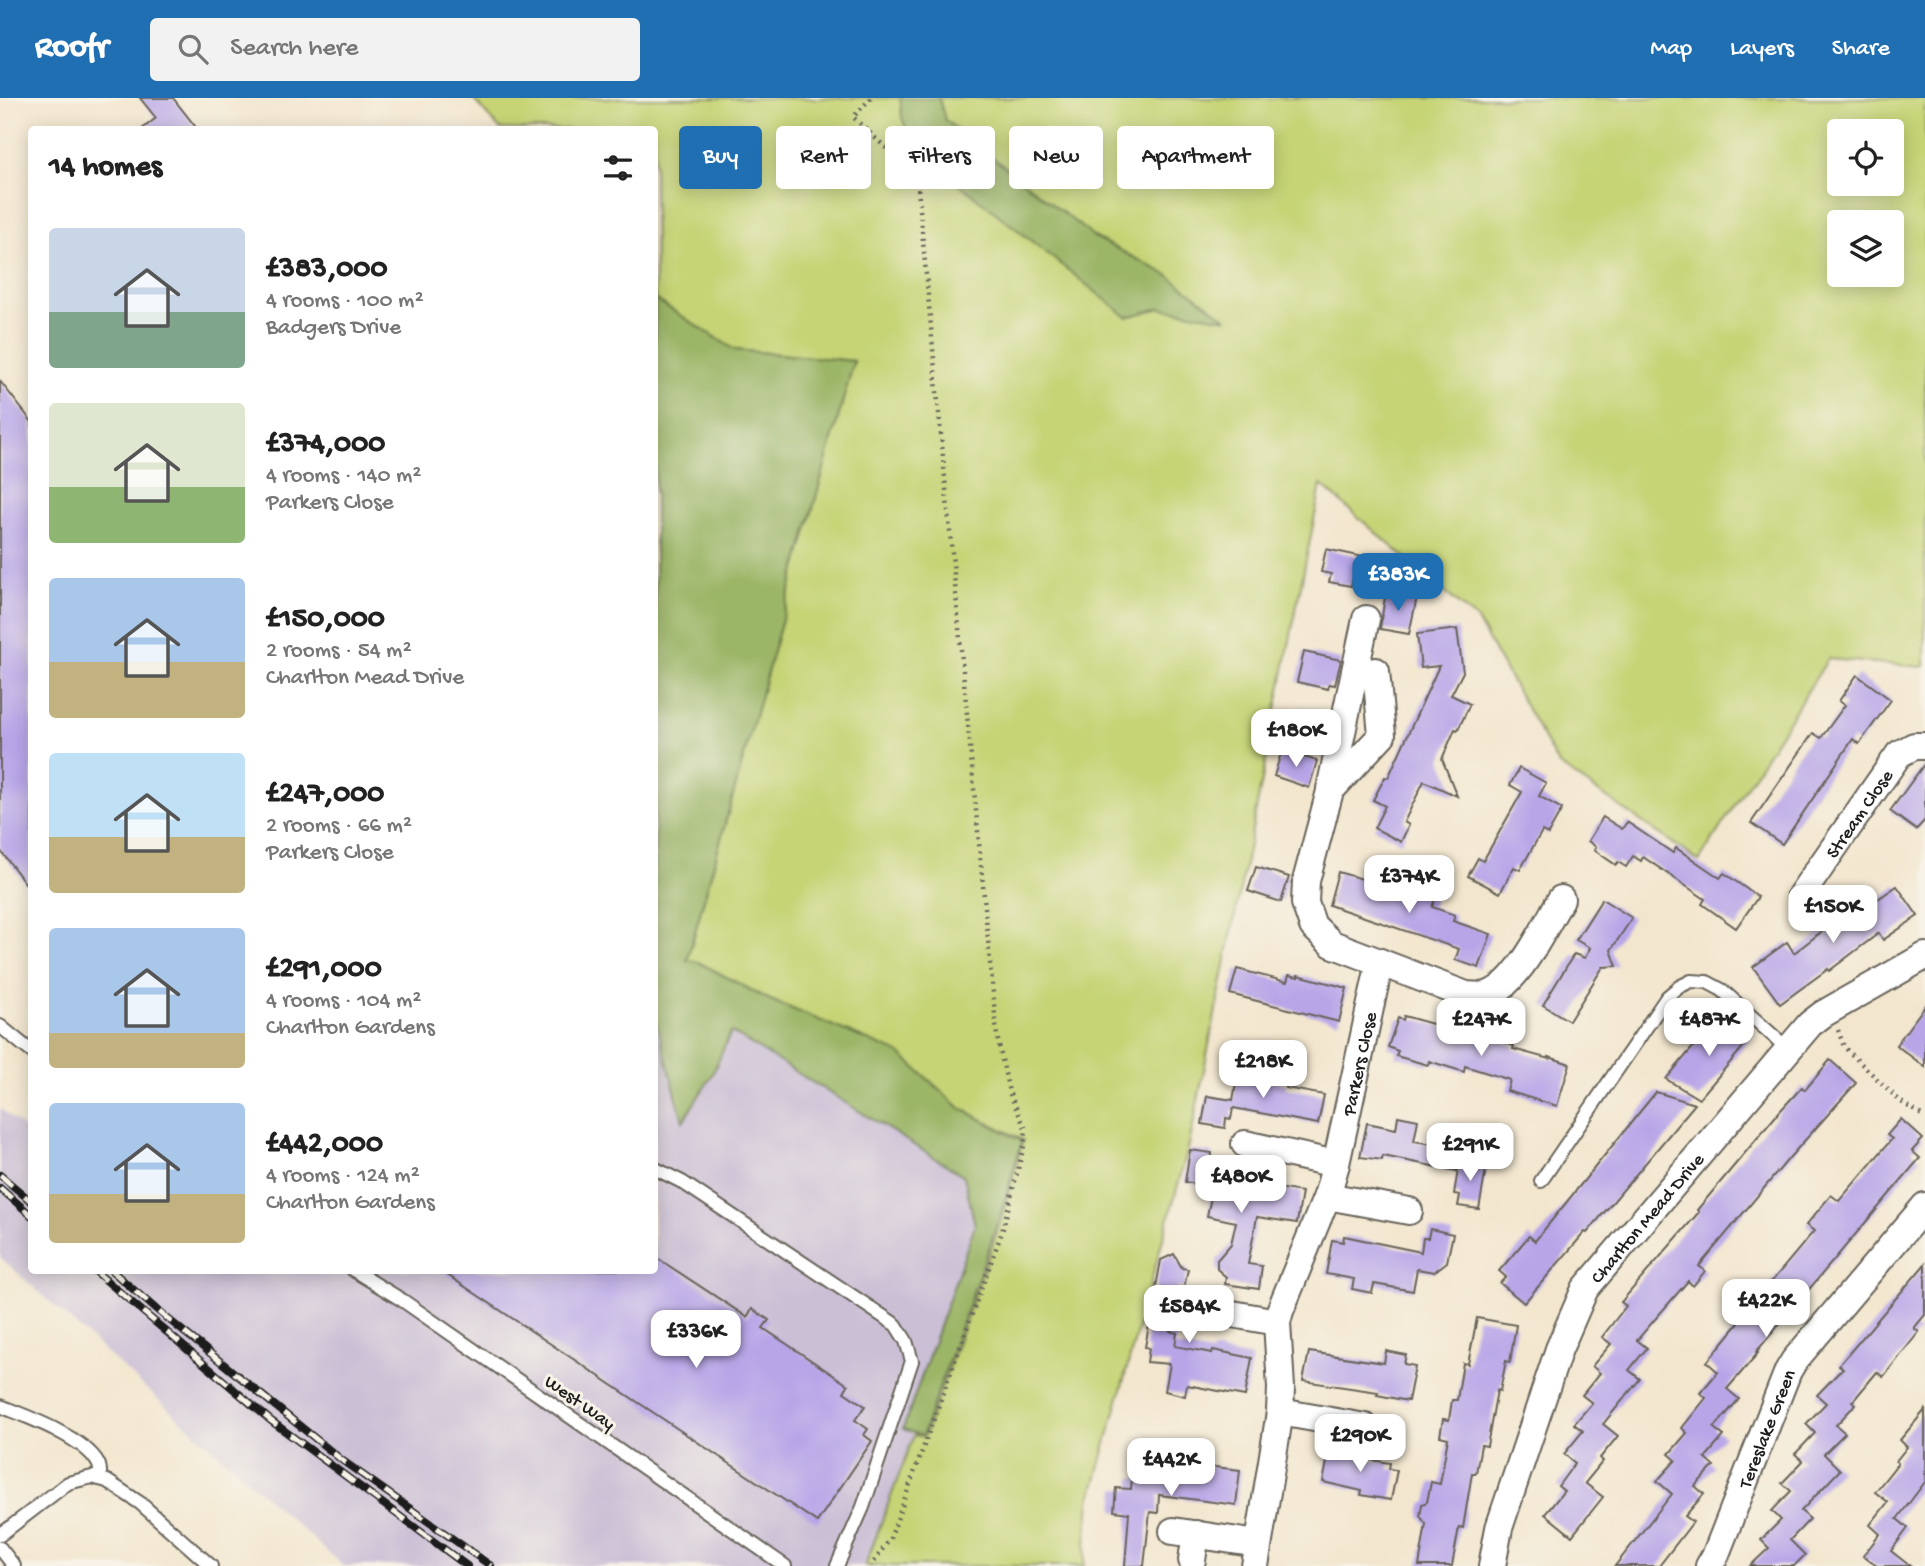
<!DOCTYPE html>
<meta charset="utf-8">
<style>
body{margin:0;font-family:"Gochi Hand",sans-serif;background:#f2f2f2;color:#222;height:100vh;display:flex;flex-direction:column;font-size:26px;white-space:nowrap}
*{box-sizing:border-box;margin:0}
p{font-size:23px;color:#767676}
.icon{flex:none;width:38px;height:38px;fill:none;stroke:currentColor;stroke-width:2;stroke-linecap:round;stroke-linejoin:round}
.map{position:relative;flex:1;overflow:hidden}
.sheet{position:absolute;left:28px;top:28px;width:630px;height:1148px;display:flex;flex-direction:column;background:#fff;border-radius:7px;box-shadow:0 4px 18px #0003}
.sheet>*{flex:none}
.guide{position:absolute;left:679px;top:28px;width:665px;height:63px;display:flex;gap:14px}
.tools{position:absolute;left:1827px;top:21px;display:grid;gap:14px}
.tools a{display:grid;place-items:center;width:77px;height:77px;border-radius:7px;background:#fff;box-shadow:0 4px 18px #0003;font-size:35px}
.price{position:absolute;translate:-50% -60px;padding:0 16px;border-radius:14px;background:#fff;color:#222;font-size:23px;line-height:46px;filter:drop-shadow(0 2px 4px #0008)}
.price::after{content:'';position:absolute;left:50%;top:42px;width:21px;height:16px;margin-left:-10px;background:inherit;clip-path:polygon(0 0,100% 0,50% 100%)}
.price.on{background:#1f6fb2;color:#fff}
ul{padding:0;list-style:none}
li{display:flex;align-items:center;gap:21px;height:175px;padding:0 21px}
li span{display:grid;place-items:center;flex:none;width:196px;height:140px;border-radius:7px;color:#555}
li>.icon{margin-inline-start:auto}
span .icon{width:84px;height:84px;fill:#fffc;stroke-width:1}
li b{font-size:30px}
h2{display:flex;justify-content:space-between;align-items:center;height:84px;padding:0 21px;font-size:30px}
.chip{padding:0 24px;border-radius:7px;background:#fff;box-shadow:0 4px 18px #0003;font-size:24px;line-height:63px}
.chip.on{background:#1f6fb2;color:#fff}
header{display:flex;align-items:center;gap:42px;box-sizing:border-box;height:98px;padding:0 35px;background:#1f6fb2;color:#fff}
header strong{font-size:33px}
nav{display:flex;gap:38px;margin-inline-start:auto;font-size:24px}
.search{width:490px;height:63px;background:#f2f2f2;display:flex;align-items:center;gap:18px;box-sizing:border-box;padding:0 24px;border-radius:7px;color:#767676;font-size:26px}
.map>svg:first-child{display:block}
.industrial{fill:#cbbfd5}
.green{fill:#c6d476;stroke:#717849;stroke-width:2;fill-rule:evenodd}
.forest{fill:#9cb667;stroke:#5c6942;stroke-width:2}
.building{fill:#b7a5e8}
.lines{fill:none;stroke-linecap:round;stroke-linejoin:round}
.service-casing{stroke:#67635a;stroke-width:16}
.minor-casing{stroke:#67635a;stroke-width:30}
.path{stroke:#67635a;stroke-width:4.5;stroke-dasharray:2 5;stroke-linecap:butt}
.service{stroke:#fff;stroke-width:12}
.minor{stroke:#fff;stroke-width:26}
.rail-casing{stroke:#1c1c1c;stroke-width:8}
.rail{stroke:#f7f3e8;stroke-width:5;stroke-dasharray:16;stroke-linecap:butt}
.labels{text-anchor:middle;stroke-width:6;stroke-linejoin:round;paint-order:stroke}
.street-label{font-size:19px;fill:#1c1c1c;stroke:#f7f3e8}
</style>
<header>
<strong>Roofr</strong>
<div class="search"><svg class="icon" aria-label="search" viewBox="0 0 24 24"><circle cx="10" cy="10" r="6"/><path d="M15 15l6 6"/></svg>Search here</div>
<nav><a>Map</a><a>Layers</a><a>Share</a></nav>
</header>
<div class="map">
<svg width="1925" height="1468" viewBox="0 0 1925 1468">
<rect width="100%" height="100%" fill="#f7f3e8"/>
<filter id="ink" filterUnits="userSpaceOnUse"><feTurbulence type="fractalNoise" baseFrequency=".0143" numOctaves="2"/><feDisplacementMap in="SourceGraphic" scale="14" xChannelSelector="R" yChannelSelector="G"/><feConvolveMatrix kernelMatrix="1 2 1 2 8 2 1 2 1" color-interpolation-filters="sRGB"/></filter>
<filter id="wash" filterUnits="userSpaceOnUse"><feTurbulence type="fractalNoise" baseFrequency=".00686" numOctaves="4" result="noise"/><feDisplacementMap in="SourceGraphic" scale="28" xChannelSelector="R" yChannelSelector="G"/><feGaussianBlur stdDeviation="1.57" result="paint"/><feColorMatrix in="noise" values="0 0 0 0 0 0 0 0 0 0 0 0 0 0 0 0 0 1.4 0 .05"/><feComposite in="paint" operator="in"/></filter>
<g filter="url(#wash)">
<rect width="100%" height="100%" fill="#f3e6ce"/>
<polygon class="industrial" points="655,919 683,1022 711,979 731,934 964,1078 976,1127 903,1331 914,1337 865,1468 343,1468 0,1159 0,1010 25,1031 31,1009 32,1172 654,1172"/>
<path class="green" d="M472,0H1925V567L1923,569L1828,561L1699,763L1558,666L1477,522L1321,387L1189,1047L1090,1403L1084,1468H865L914,1337L924,1339L1001,1123L1023,1042L960,1010L899,955L768,901L698,864L687,863L854,263L735,252L655,201L654,32L500,31ZM1839,33H1892V86H1839ZM1839,124H1892V177H1839Z"/>
<g class="forest">
<polygon points="900,0 939,0 945,22 1094,139 1168,177 1227,221 1161,210 1127,219 962,88 923,70 902,20"/>
<polygon points="655,201 735,252 854,263 687,862 698,864 768,901 899,955 960,1010 1022,1043 1000,1118 922,1338 903,1331 975,1127 964,1078 731,934 711,979 683,1023 655,919"/>
</g>
<g id="blocks">
<g class="building">
<polygon points="140,0 173,0 198,32 141,32 156,20"/>
<polygon points="0,283 32,324 32,794 0,752"/>
<polygon points="1326,451 1368,460 1363,485 1352,483 1351,488 1329,484 1331,476 1321,474"/>
<polygon points="1386,493 1417,499 1409,536 1380,531"/>
<polygon points="1457,531 1463,574 1451,597 1470,606 1458,632 1455,631 1442,661 1457,698 1424,683 1404,724 1409,727 1401,744 1374,730 1385,708 1373,702 1385,679 1388,680 1439,568 1421,570 1417,536"/>
<polygon points="1304,554 1341,562 1335,587 1329,586 1328,591 1297,584"/>
<polygon points="1857,577 1891,602 1859,646 1853,641 1782,746 1751,725 1813,635 1821,640 1845,607 1839,603"/>
<polygon points="1282,652 1317,663 1309,690 1274,678"/>
<polygon points="1925,665 1925,722 1916,732 1890,713"/>
<polygon points="1519,670 1546,685 1539,698 1562,711 1548,736 1542,733 1520,772 1514,769 1500,795 1468,778 1478,760 1483,763 1522,694 1510,687"/>
<polygon points="1603,719 1622,731 1627,724 1673,755 1676,750 1720,780 1724,775 1758,799 1736,830 1702,806 1705,801 1643,759 1641,763 1633,758 1626,769 1618,764 1616,767 1594,752 1596,749 1588,743"/>
<polygon points="1256,769 1289,779 1281,804 1248,793"/>
<polygon points="1338,774 1373,784 1375,780 1435,801 1432,809 1455,817 1453,823 1491,836 1479,870 1455,862 1459,851 1329,807"/>
<polygon points="1897,788 1918,818 1883,842 1879,835 1829,873 1828,871 1780,906 1753,869 1787,844 1794,855 1842,818 1846,823"/>
<polygon points="1602,801 1632,820 1611,852 1617,868 1603,869 1569,923 1543,907 1574,856 1585,860 1590,850 1576,842"/>
<polygon points="1237,871 1287,884 1289,877 1298,879 1298,877 1347,890 1339,924 1230,896"/>
<polygon points="1925,908 1925,969 1896,947"/>
<polygon points="1721,916 1750,941 1699,1001 1666,981"/>
<polygon points="1404,918 1458,933 1459,930 1506,944 1506,945 1514,948 1513,951 1549,961 1549,959 1570,966 1557,1008 1507,993 1510,982 1465,968 1464,974 1429,963 1428,967 1396,958 1398,953 1388,949 1398,920 1403,922"/>
<polygon points="1830,962 1856,985 1790,1059 1699,1168 1705,1173 1693,1188 1688,1183 1637,1242 1647,1250 1629,1272 1640,1281 1603,1326 1618,1338 1600,1360 1603,1363 1585,1385 1603,1399 1572,1438 1545,1416 1564,1393 1558,1388 1575,1365 1564,1356 1583,1333 1574,1326 1592,1305 1582,1297 1600,1275 1592,1268 1611,1246 1602,1239 1626,1208 1621,1204 1699,1114 1697,1112 1780,1013 1802,989 1805,992"/>
<polygon points="1240,964 1260,968 1257,981 1286,986 1286,990 1324,997 1318,1026 1233,1010 1231,1021 1226,1020 1225,1030 1202,1026 1207,998 1233,1002"/>
<polygon points="1656,994 1695,1006 1587,1135 1585,1134 1524,1205 1500,1185 1506,1179 1499,1173 1529,1138 1535,1143"/>
<polygon points="1398,1018 1418,1022 1414,1043 1461,1051 1457,1073 1383,1058 1382,1062 1360,1059 1367,1025 1396,1031"/>
<polygon points="1901,1021 1923,1041 1912,1053 1920,1060 1756,1254 1758,1255 1727,1291 1739,1301 1714,1330 1724,1338 1705,1360 1714,1368 1695,1388 1704,1396 1685,1418 1693,1424 1659,1468 1615,1468 1672,1396 1657,1383 1676,1362 1669,1356 1687,1335 1682,1330 1706,1300 1700,1295 1718,1274 1707,1264 1743,1220 1742,1219 1814,1133 1806,1127 1831,1097 1839,1103 1892,1041 1887,1037"/>
<polygon points="1190,1052 1212,1055 1211,1064 1217,1066 1214,1087 1215,1080 1252,1087 1253,1086 1302,1094 1297,1125 1257,1119 1248,1166 1262,1168 1259,1191 1225,1186 1226,1179 1217,1171 1217,1162 1231,1146 1236,1124 1207,1118 1213,1089 1185,1084"/>
<polygon points="1460,1060 1487,1065 1479,1111 1458,1108 1460,1097 1454,1096"/>
<polygon points="1430,1131 1453,1136 1447,1164 1434,1174 1417,1171 1413,1193 1374,1186 1372,1195 1352,1191 1354,1181 1326,1176 1332,1142 1343,1144 1344,1138 1421,1154 1423,1140 1428,1140"/>
<polygon points="1174,1156 1182,1170 1188,1171 1184,1190 1177,1189 1170,1224 1172,1224 1170,1233 1177,1235 1175,1248 1212,1255 1213,1252 1252,1260 1245,1298 1187,1287 1185,1298 1165,1293 1170,1266 1147,1264 1149,1250 1145,1249 1161,1162"/>
<polygon points="654,1158 747,1219 752,1211 769,1222 763,1230 848,1287 844,1294 865,1308 855,1322 868,1331 864,1337 872,1343 817,1424 440,1172 654,1172"/>
<polygon points="1925,1166 1925,1217 1914,1230 1919,1234 1883,1279 1877,1274 1853,1303 1856,1306 1836,1327 1845,1335 1824,1356 1840,1372 1801,1413 1810,1421 1790,1442 1805,1457 1794,1468 1750,1468 1769,1450 1761,1442 1781,1422 1772,1413 1791,1393 1782,1385 1803,1363 1795,1356 1815,1335 1806,1326 1826,1305 1817,1297 1843,1270 1839,1267"/>
<polygon points="1477,1220 1516,1227 1510,1264 1506,1263 1500,1293 1497,1292 1487,1348 1481,1347 1476,1375 1472,1375 1463,1430 1459,1429 1452,1468 1419,1468 1426,1426 1420,1418 1422,1406 1427,1404 1431,1384 1440,1386 1448,1340 1440,1338 1443,1321 1449,1322 1452,1302 1457,1302 1463,1265 1468,1266"/>
<polygon points="1386,1253 1406,1257 1404,1266 1415,1268 1408,1303 1377,1297 1378,1294 1303,1283 1309,1254 1384,1265"/>
<polygon points="1925,1312 1925,1384 1897,1421 1908,1430 1891,1453 1910,1468 1877,1468 1863,1458 1880,1436 1870,1427 1888,1404 1875,1394 1898,1365 1896,1363 1907,1349 1900,1342"/>
<polygon points="1330,1349 1366,1357 1365,1361 1390,1365 1389,1371 1397,1372 1391,1402 1361,1397 1362,1393 1323,1384"/>
<polygon points="1160,1364 1189,1366 1240,1372 1236,1407 1159,1397 1158,1415 1150,1414 1144,1468 1125,1468 1129,1415 1114,1413 1116,1390 1131,1391 1132,1380 1159,1382"/>
</g>
</g>
</g>
<g filter="url(#ink)">
<use href="#blocks" fill-opacity="0" stroke="#67635a" stroke-width="2"/>
<g class="lines">
<g class="service-casing">
<g id="service">
<polyline points="0,928 32,954"/>
<polyline points="654,1070 682,1084 896,1227 906,1243 912,1263 863,1409 837,1468"/>
<polyline points="1541,1083 1667,899 1679,889 1691,883 1707,884 1722,892 1788,951"/>
<polyline points="353,1172 402,1202 785,1468"/>
<path d="M0,1308C26,1318 85,1340 98,1365C101,1370 100,1376 100,1381"/>
<polyline points="0,1437 68,1385 92,1379 107,1383 140,1405 211,1468"/>
<polyline points="0,1450 14,1468"/>
</g>
</g>
<g class="minor-casing">
<g id="minor">
<path d="M1376,573L1382,637L1330,693L1306,783L1305,805L1313,828L1332,846L1466,897C1471,897 1478,898 1483,898C1516,892 1545,828 1561,801"/>
<polyline points="1330,691 1366,521"/>
<path id="s1" d="M1801,797L1899,656L1914,648H1925"/>
<polyline points="1245,1046 1336,1066"/>
<polyline points="1327,1098 1409,1113"/>
<polyline points="1199,1210 1277,1224"/>
<polyline points="1280,1314 1365,1329"/>
<polyline points="1173,1433 1258,1446"/>
<polyline points="1192,1462 1196,1436"/>
<path id="s2" d="M1255,1468L1280,1314L1281,1290L1277,1224L1280,1213L1327,1098L1336,1066L1380,864"/>
<path id="s3" d="M1492,1468L1499,1430L1559,1251L1585,1191L1810,926L1823,916L1925,858"/>
<path id="s4" d="M1709,1468L1716,1456L1788,1273L1794,1263L1925,1108"/>
</g>
</g>
<g class="path">
<polyline points="871,0 853,19 917,79 997,938 1009,994 1026,1032 1024,1048 1002,1134 890,1441 871,1468"/>
<polyline points="1838,932 1844,949 1901,1004 1925,1019"/>
</g>
<use href="#service" class="service"/>
<use href="#minor" class="minor"/>
<g class="rail-casing">
<g id="rail">
<polyline points="0,1077 32,1104"/>
<polyline points="0,1090 32,1118"/>
<polyline points="94,1172 270,1322 467,1468"/>
<polyline points="111,1172 157,1212 343,1363 491,1468"/>
</g>
</g>
<use href="#rail" class="rail"/>
</g>
</g>
<g class="labels">
<g class="street-label">
<text dy="7" stroke="none"><textPath href="#s1" startOffset="100">Stream Close</textPath></text>
<text dy="7" stroke="none"><textPath href="#s2" startOffset="518">Parkers Close</textPath></text>
<text dy="7" stroke="none"><textPath href="#s3" startOffset="387">Charlton Mead Drive</textPath></text>
<text transform="translate(581 1303) rotate(35)" y="7">West Way</text>
<text dy="7" stroke="none"><textPath href="#s4" startOffset="149">Tereslake Green</textPath></text>
</g>
</g>
</svg>
<div class="tools">
<a><svg class="icon" aria-label="locate" viewBox="0 0 24 24"><circle cx="12" cy="12" r="6"/><path d="M12 2v4M12 18v4M2 12h4M18 12h4"/></svg></a>
<a><svg class="icon" aria-label="layers" viewBox="0 0 24 24"><path d="M12 4l9 5-9 5-9-5zM3 14l9 5 9-5"/></svg></a>
</div>
<b class="price on" style="left:1398px;top:515px">£383K</b>
<b class="price" style="left:1296px;top:671px">£180K</b>
<b class="price" style="left:1409px;top:817px">£374K</b>
<b class="price" style="left:1833px;top:847px">£150K</b>
<b class="price" style="left:1481px;top:960px">£247K</b>
<b class="price" style="left:1709px;top:960px">£487K</b>
<b class="price" style="left:1263px;top:1002px">£218K</b>
<b class="price" style="left:1470px;top:1085px">£291K</b>
<b class="price" style="left:1241px;top:1117px">£480K</b>
<b class="price" style="left:1766px;top:1241px">£422K</b>
<b class="price" style="left:1189px;top:1247px">£584K</b>
<b class="price" style="left:696px;top:1272px">£336K</b>
<b class="price" style="left:1360px;top:1376px">£290K</b>
<b class="price" style="left:1171px;top:1400px">£442K</b>
<div class="guide">
<a class="chip on">Buy</a>
<a class="chip">Rent</a>
<a class="chip">Filters</a>
<a class="chip">New</a>
<a class="chip">Apartment</a>
</div>
<section class="sheet">
<h2>14 homes<svg class="icon" aria-label="filters" viewBox="0 0 24 24"><path d="M4 7h16M4 17h16"/><circle cx="9" cy="7" r="2"/><circle cx="15" cy="17" r="2"/></svg></h2>
<ul>
<li><span style="background:linear-gradient(#c9d6e8 60%,#7fa58c 0)"><svg class="icon" aria-label="home" viewBox="0 0 24 24"><path d="M3 11l9-7 9 7M6 9v11h12V9"/></svg></span><div><b>£383,000</b><p>4 rooms · 100 m²</p><p>Badgers Drive</p></div></li>
<li><span style="background:linear-gradient(#dfe7d0 60%,#8fb573 0)"><svg class="icon" aria-label="home" viewBox="0 0 24 24"><path d="M3 11l9-7 9 7M6 9v11h12V9"/></svg></span><div><b>£374,000</b><p>4 rooms · 140 m²</p><p>Parkers Close</p></div></li>
<li><span style="background:linear-gradient(#a9c7e8 60%,#c2b280 0)"><svg class="icon" aria-label="home" viewBox="0 0 24 24"><path d="M3 11l9-7 9 7M6 9v11h12V9"/></svg></span><div><b>£150,000</b><p>2 rooms · 54 m²</p><p>Charlton Mead Drive</p></div></li>
<li><span style="background:linear-gradient(#bfe0f5 60%,#c2b280 0)"><svg class="icon" aria-label="home" viewBox="0 0 24 24"><path d="M3 11l9-7 9 7M6 9v11h12V9"/></svg></span><div><b>£247,000</b><p>2 rooms · 66 m²</p><p>Parkers Close</p></div></li>
<li><span style="background:linear-gradient(#a9c7e8 75%,#c2b280 0)"><svg class="icon" aria-label="home" viewBox="0 0 24 24"><path d="M3 11l9-7 9 7M6 9v11h12V9"/></svg></span><div><b>£291,000</b><p>4 rooms · 104 m²</p><p>Charlton Gardens</p></div></li>
<li><span style="background:linear-gradient(#a9c7e8 65%,#c2b280 0)"><svg class="icon" aria-label="home" viewBox="0 0 24 24"><path d="M3 11l9-7 9 7M6 9v11h12V9"/></svg></span><div><b>£442,000</b><p>4 rooms · 124 m²</p><p>Charlton Gardens</p></div></li>
</ul>
</section>
</div>
